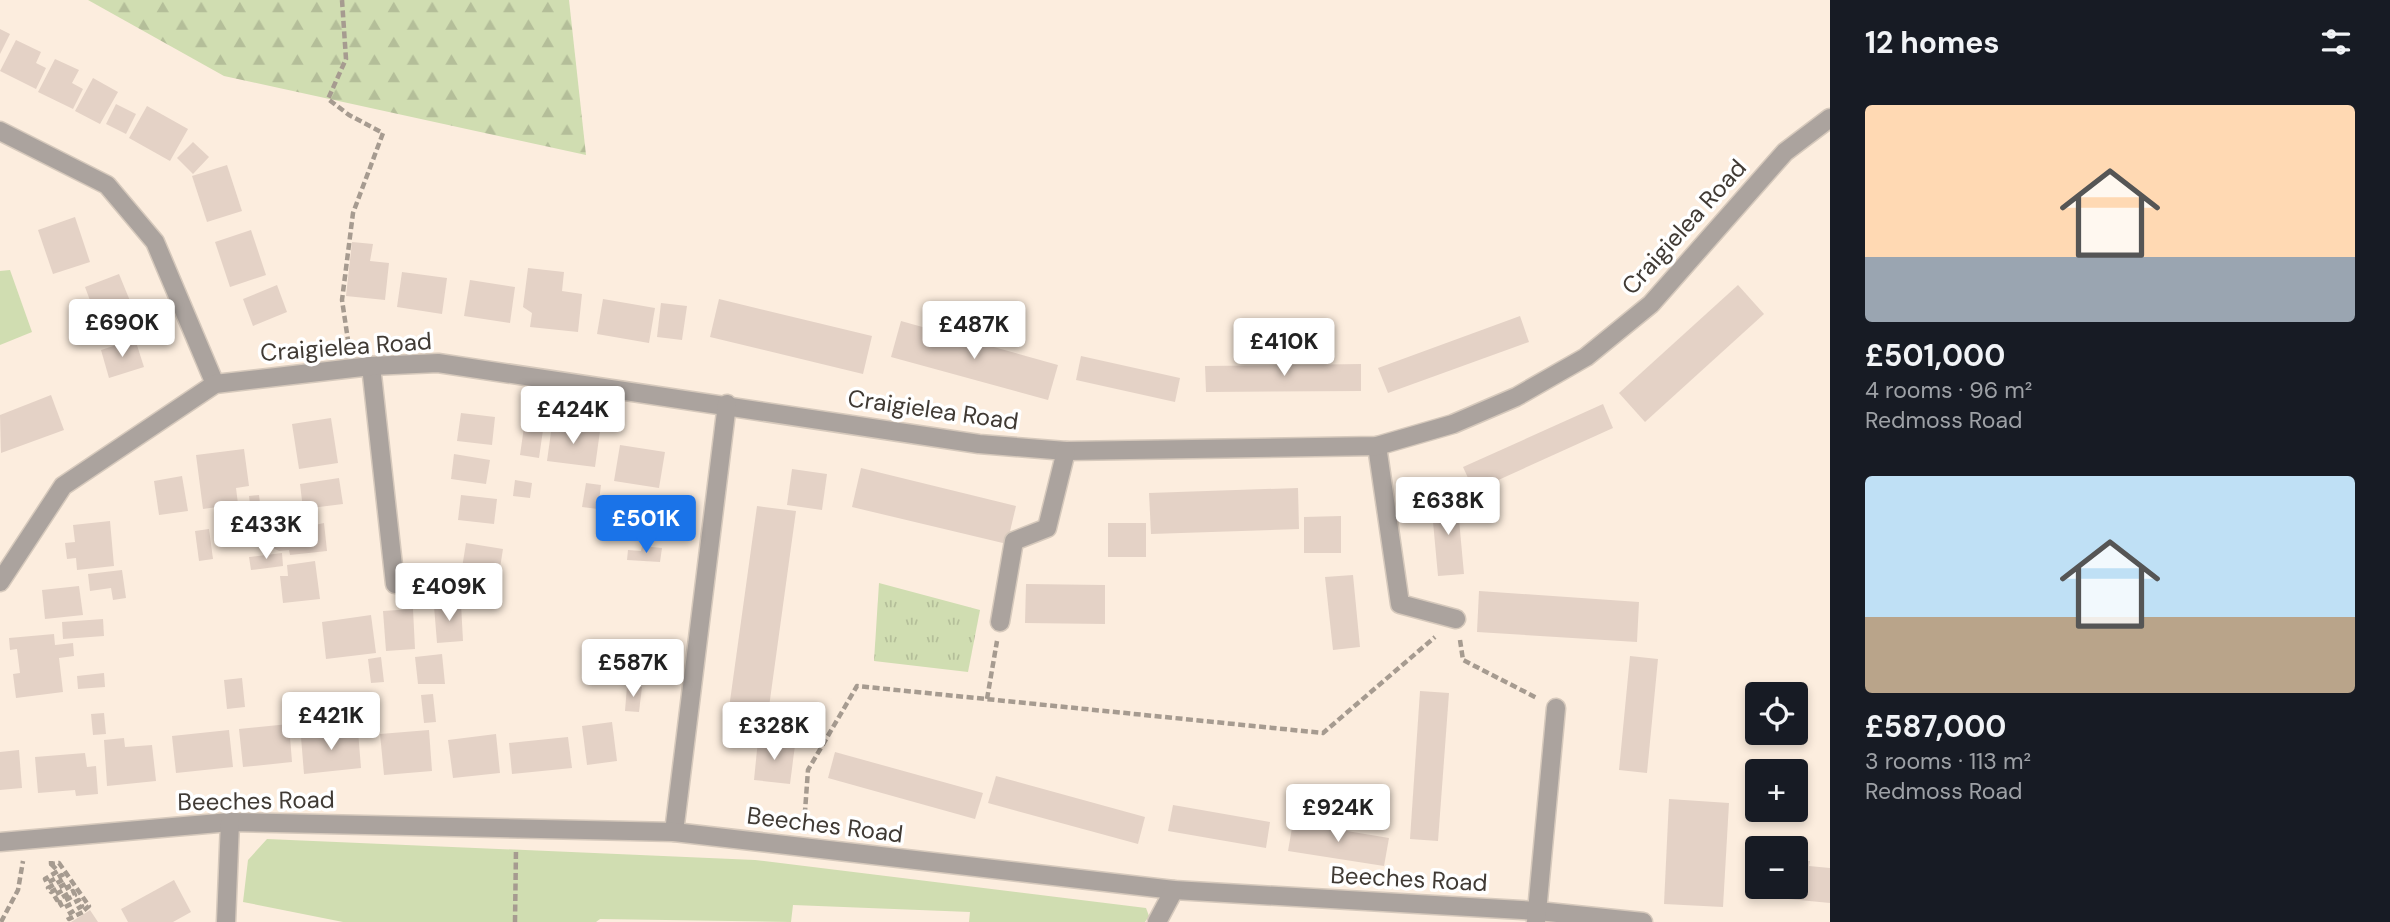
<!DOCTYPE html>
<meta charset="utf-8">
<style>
body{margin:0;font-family:"DM Sans",sans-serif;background:#242831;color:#f1f3f6;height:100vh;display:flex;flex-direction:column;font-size:26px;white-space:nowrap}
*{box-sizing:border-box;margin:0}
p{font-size:23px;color:#9ea1a6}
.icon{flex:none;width:38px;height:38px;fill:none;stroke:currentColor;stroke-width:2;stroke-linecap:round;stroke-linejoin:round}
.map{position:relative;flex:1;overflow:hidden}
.sheet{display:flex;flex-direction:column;background:#171b24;width:560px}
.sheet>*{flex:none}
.buttons{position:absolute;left:1745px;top:682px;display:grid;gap:14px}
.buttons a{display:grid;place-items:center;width:63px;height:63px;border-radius:7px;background:#171b24;box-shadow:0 4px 10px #0003;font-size:35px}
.price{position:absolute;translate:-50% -60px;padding:0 16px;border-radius:7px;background:#fff;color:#222;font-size:23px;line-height:46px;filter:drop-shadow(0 2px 4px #0008)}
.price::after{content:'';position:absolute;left:50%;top:42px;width:21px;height:16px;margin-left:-10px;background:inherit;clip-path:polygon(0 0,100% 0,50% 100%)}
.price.selected{background:#1a73e8;color:#fff}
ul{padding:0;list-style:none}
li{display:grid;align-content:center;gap:14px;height:371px;padding:0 35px}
li span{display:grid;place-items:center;height:217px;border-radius:7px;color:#555}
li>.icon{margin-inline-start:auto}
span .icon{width:126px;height:126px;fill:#fffc;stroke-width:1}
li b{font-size:30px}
h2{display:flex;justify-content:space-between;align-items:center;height:84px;padding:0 35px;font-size:30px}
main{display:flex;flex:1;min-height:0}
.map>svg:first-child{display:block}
.grass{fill:#d0ddb1}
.forest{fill:url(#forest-firs)}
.park{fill:url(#park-tufts)}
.building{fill:#e4d2c6}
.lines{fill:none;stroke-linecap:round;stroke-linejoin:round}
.minor-casing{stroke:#d6c9bc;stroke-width:21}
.path{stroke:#a69b90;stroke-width:4.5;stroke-dasharray:7 3.5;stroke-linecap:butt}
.minor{stroke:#aba39e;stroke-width:18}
.labels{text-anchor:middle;stroke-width:7;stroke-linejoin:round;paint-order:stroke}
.street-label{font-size:24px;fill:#403a34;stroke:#fff}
</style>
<main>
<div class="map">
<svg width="1830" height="922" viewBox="0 0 1830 922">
<defs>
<pattern id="forest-firs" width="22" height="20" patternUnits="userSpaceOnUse" patternTransform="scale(1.75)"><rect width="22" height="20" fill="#d0ddb1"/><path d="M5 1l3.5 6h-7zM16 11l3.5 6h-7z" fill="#b4be99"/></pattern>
<pattern id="park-tufts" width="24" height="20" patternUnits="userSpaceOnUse" patternTransform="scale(1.75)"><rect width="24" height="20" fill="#d0ddb1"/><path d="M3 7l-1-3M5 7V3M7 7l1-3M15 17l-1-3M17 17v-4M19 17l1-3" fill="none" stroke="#b4be99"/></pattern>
</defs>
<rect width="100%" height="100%" fill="#fcedde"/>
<g class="grass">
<polygon points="10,270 32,332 0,345 0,271"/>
<polygon points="267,839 755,860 1146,908 1149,916 1145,922 969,922 970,912 793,905 791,922 600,919 596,922 343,922 243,902 248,860"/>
</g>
<polygon class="forest" points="88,0 569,0 586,155 224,76"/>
<polygon class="park" points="879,583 980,610 968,672 874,661"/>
<g class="building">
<polygon points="0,29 10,34 0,54"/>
<polygon points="16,40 41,52 36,63 46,68 36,89 0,71"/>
<polygon points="55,59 79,70 72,83 83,89 73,109 38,92"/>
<polygon points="93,78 118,92 100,124 75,111"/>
<polygon points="116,104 136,114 126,134 106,124"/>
<polygon points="147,106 188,129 170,161 129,138"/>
<polygon points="193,142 209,157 193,174 177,158"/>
<polygon points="227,165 242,211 207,222 192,176"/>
<polygon points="75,217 90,262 53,274 38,230"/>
<polygon points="251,230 266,275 230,287 215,242"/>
<polygon points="352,242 373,244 370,261 389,263 385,300 346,296"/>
<polygon points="528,268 564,272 562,291 582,294 578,332 530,327 532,313 523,307"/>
<polygon points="402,272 447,278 442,314 397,307"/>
<polygon points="119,274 137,318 102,332 85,287"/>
<polygon points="470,280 515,287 510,323 464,316"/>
<polygon points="277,285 287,312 253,326 243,299"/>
<polygon points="1738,285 1764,314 1645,422 1619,393"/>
<polygon points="603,299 655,308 649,343 597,334"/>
<polygon points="719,299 872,336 863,374 710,337"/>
<polygon points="661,303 687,306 682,340 657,337"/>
<polygon points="1520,316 1529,342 1388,393 1378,368"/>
<polygon points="901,321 1058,365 1048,400 891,357"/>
<polygon points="135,339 144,367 109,378 101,350"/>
<polygon points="1081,356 1180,378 1175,402 1076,380"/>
<polygon points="1361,364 1361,391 1206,392 1205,366"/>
<polygon points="51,395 64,430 1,453 0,415"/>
<polygon points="1603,404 1613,428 1474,491 1463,467"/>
<polygon points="461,413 495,417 492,445 457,441"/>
<polygon points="331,418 338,463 299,469 292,424"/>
<polygon points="552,425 600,431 595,467 547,461"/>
<polygon points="524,427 543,430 539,458 520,455"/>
<polygon points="620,445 665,452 659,488 614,481"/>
<polygon points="244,449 249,486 236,488 238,504 203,509 196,455"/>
<polygon points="454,454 490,460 486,484 451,479"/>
<polygon points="861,468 1016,506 1007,544 852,507"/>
<polygon points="792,469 827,474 822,510 787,505"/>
<polygon points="182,476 188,511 159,515 154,481"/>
<polygon points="339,478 343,504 303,509 300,484"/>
<polygon points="515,480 532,483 530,498 513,496"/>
<polygon points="586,483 601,485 598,509 582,507"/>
<polygon points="1298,488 1299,529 1151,534 1149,493"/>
<polygon points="259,495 262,520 252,521 249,496"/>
<polygon points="461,495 497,499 494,524 458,520"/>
<polygon points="602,497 613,498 610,519 599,518"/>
<polygon points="1457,498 1464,574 1438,576 1431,500"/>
<polygon points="654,501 668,503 665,525 650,523"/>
<polygon points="757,506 796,511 765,736 726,730"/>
<polygon points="280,511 282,523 265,525 263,513"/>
<polygon points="1341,516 1341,553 1304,553 1304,517"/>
<polygon points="110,521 114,566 77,570 76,558 67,559 65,543 75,542 73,525"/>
<polygon points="324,523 327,551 290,555 289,550 279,551 273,548 271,539 277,533"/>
<rect x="1108" y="523" width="38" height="34"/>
<polygon points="209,529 213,559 199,561 195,531"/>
<polygon points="466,543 503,549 499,574 462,568"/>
<polygon points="642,546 662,548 660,562 627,560 628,550 641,551"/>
<polygon points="282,553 283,566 251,570 249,557"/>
<polygon points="315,561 320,599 283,603 280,576 288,576 287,565"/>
<polygon points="122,570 126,598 113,600 111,588 90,591 88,574"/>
<polygon points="1353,575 1360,647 1333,650 1325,577"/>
<polygon points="1026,584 1105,585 1105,624 1025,623"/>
<polygon points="79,586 83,615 45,619 42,590"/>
<polygon points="1479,591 1639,602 1637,642 1477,632"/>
<polygon points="461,604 463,641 437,643 434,606"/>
<polygon points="413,609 415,649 386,651 383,611"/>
<polygon points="371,615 376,653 326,659 322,622"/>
<polygon points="103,619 104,636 63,639 62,622"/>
<polygon points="54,634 55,645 73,643 74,656 59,658 63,692 16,698 13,674 20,673 17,649 10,650 9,638"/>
<polygon points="442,654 445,684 418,684 415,657"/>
<polygon points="1630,656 1658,659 1647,773 1619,770"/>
<polygon points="381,657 384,682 371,683 368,659"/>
<polygon points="104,673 105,687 78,689 77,676"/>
<polygon points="242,678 245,707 227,709 224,680"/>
<polygon points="627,686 642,687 639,712 625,711"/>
<polygon points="1420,691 1449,693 1438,841 1410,839"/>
<polygon points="433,694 436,722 424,723 421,695"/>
<polygon points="104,713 106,734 93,735 91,714"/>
<polygon points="612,722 617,761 587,765 582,726"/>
<polygon points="289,724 292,762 243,767 239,729"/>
<polygon points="229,730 233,767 176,773 172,736"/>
<polygon points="429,730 432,771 384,775 380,734"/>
<polygon points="358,731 361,768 304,774 301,737"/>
<polygon points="496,734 500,773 453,778 448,740"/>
<polygon points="568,737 572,768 512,774 509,743"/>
<polygon points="124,738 125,747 152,745 156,781 107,786 104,740"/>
<polygon points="758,740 795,745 790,784 754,780"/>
<polygon points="19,750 22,788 0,790 0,752"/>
<polygon points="835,752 983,793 975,819 828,778"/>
<polygon points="85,753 87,767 96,766 98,794 76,796 75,790 38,793 35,757"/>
<polygon points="996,776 1145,817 1138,844 988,803"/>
<polygon points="1669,799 1729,803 1723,907 1664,904"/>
<polygon points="1173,805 1270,822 1266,848 1168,831"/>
<polygon points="1293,822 1389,838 1384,866 1288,851"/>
<polygon points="1796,860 1810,861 1809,866 1830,868 1830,903 1777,898 1778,887 1796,887"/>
<polygon points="174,880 191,912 173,922 128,922 121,909"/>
<polygon points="90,910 98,922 71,922 84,914"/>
</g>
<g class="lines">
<g class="minor-casing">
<g id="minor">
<polyline points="0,131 107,185 155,242 215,384"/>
<polyline points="371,366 395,584"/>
<polyline points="1377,446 1400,604 1456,619"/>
<polyline points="0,582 63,486 215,384 371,366 438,363 979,444 1066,451 1377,446 1453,424 1516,397 1586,357 1651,304 1785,152 1830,118"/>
<polyline points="1000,622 1014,541 1047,528 1066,451"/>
<polyline points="674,832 727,404"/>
<polyline points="0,842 230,822 674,832 1174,890 1538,911 1643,922"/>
<polyline points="226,922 230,822"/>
<polyline points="1157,922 1174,890"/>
<polyline points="1536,922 1556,708"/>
</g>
</g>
<g class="path">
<polyline points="342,0 346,59 328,99 349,115 383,133 353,213 342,300 349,347"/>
<polyline points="1460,640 1463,660 1537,698"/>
<polyline points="987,699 997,641"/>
<polyline points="804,825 808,770 857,686 1323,733 1435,637"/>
<polyline points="51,861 51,864 59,863 89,906 83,911"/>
<polyline points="51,864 58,871 45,879 47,883 62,875 64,879 48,888 51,892 67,883 69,887 54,895 57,900 73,891 75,895 60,903 63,908 79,900 82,906 67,915 69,919 83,912"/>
<polyline points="1,922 18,890 23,861"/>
<polyline points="515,922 516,849"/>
</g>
<use href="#minor" class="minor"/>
</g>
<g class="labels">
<g class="street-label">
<text transform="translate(1684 227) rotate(-48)" y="8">Craigielea Road</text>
<text transform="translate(346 347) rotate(-4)" y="8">Craigielea Road</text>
<text transform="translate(933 410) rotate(8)" y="8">Craigielea Road</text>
<text transform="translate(256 801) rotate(-1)" y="8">Beeches Road</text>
<text transform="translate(825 825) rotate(7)" y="8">Beeches Road</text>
<text transform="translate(1409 879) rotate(3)" y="8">Beeches Road</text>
</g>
</g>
</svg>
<div class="buttons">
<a><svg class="icon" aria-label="locate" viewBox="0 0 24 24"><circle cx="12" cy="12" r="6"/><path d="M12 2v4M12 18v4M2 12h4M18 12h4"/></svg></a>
<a>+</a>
<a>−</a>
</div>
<b class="price" style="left:122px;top:359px">£690K</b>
<b class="price" style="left:974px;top:361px">£487K</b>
<b class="price" style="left:1284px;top:378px">£410K</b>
<b class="price" style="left:573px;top:446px">£424K</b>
<b class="price" style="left:1448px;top:537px">£638K</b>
<b class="price selected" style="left:646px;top:555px">£501K</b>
<b class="price" style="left:266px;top:561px">£433K</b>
<b class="price" style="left:449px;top:623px">£409K</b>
<b class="price" style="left:633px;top:699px">£587K</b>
<b class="price" style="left:331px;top:752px">£421K</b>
<b class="price" style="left:774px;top:762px">£328K</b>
<b class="price" style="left:1338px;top:844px">£924K</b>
</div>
<section class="sheet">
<h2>12 homes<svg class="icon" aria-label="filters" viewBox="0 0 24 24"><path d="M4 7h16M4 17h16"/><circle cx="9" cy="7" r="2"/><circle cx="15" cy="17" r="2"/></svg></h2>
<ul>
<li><span style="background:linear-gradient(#ffd9b3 70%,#9aa5b1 0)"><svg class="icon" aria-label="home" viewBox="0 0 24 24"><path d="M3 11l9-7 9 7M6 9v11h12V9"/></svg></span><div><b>£501,000</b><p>4 rooms · 96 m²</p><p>Redmoss Road</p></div></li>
<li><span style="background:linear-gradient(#bfe0f5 65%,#b9a48a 0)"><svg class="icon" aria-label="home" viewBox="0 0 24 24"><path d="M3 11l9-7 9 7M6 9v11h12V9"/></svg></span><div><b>£587,000</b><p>3 rooms · 113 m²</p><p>Redmoss Road</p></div></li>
</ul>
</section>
</main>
